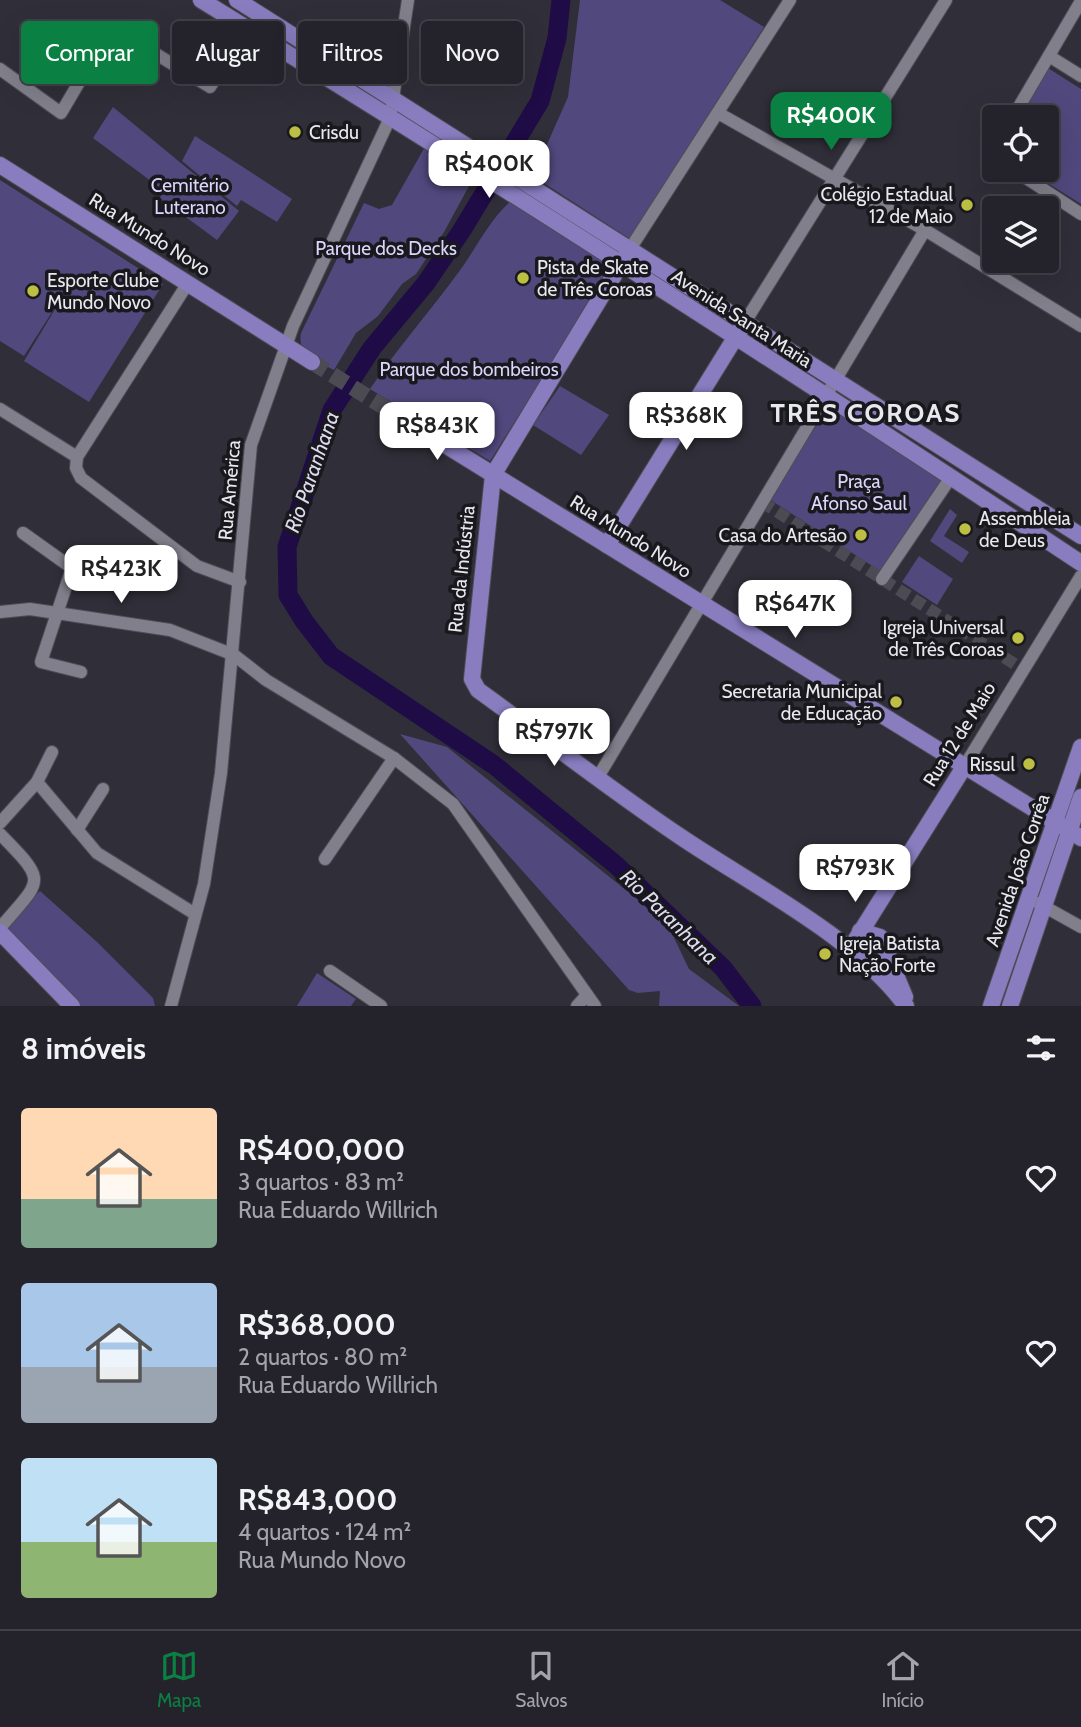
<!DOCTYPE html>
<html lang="pt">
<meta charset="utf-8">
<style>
body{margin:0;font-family:Cabin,sans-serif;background:#2c2b33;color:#f1f3f6;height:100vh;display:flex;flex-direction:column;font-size:26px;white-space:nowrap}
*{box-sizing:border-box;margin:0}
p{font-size:23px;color:#a3a4a9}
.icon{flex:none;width:38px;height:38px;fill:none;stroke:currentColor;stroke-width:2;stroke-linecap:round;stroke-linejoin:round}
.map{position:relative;height:1006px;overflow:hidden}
.side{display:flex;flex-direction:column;background:#24232b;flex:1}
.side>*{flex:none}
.banner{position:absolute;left:21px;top:21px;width:700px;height:63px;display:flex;gap:14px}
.buttons{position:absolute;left:982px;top:105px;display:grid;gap:14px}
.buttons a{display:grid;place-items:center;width:77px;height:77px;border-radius:7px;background:#24232b;box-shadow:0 7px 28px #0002,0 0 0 2px #414047;font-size:35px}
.price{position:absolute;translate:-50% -60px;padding:0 16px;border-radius:14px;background:#fff;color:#222;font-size:23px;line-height:46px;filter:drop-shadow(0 2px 4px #0008)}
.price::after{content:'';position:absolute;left:50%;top:42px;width:21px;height:16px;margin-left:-10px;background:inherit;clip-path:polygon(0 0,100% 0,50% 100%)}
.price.on{background:#0b8043;color:#fff}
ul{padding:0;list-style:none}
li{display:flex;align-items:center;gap:21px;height:175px;padding:0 21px}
li span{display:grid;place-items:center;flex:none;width:196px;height:140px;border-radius:7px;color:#555}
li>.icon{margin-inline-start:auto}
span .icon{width:84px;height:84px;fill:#fffc;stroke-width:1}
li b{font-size:30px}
h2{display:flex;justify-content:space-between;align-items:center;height:84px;padding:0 21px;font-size:30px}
.tag{padding:0 24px;border-radius:7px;background:#24232b;box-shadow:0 7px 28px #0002,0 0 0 2px #414047;font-size:24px;line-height:63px}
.tag.on{background:#0b8043;color:#fff}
.dock{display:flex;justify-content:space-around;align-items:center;height:98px;border-top:2px solid #414047;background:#24232b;font-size:19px;color:#a3a4a9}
.dock a{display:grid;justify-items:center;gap:4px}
.dock .on{color:#0b8043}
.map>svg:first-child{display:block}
.green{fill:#51487d}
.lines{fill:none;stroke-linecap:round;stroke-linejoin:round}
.river{stroke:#1f0b46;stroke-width:19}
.minor-tunnel{stroke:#4c4b54;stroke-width:12;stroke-dasharray:12 6;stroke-linecap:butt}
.major-tunnel{stroke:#4c4b54;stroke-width:16;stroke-dasharray:16 8;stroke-linecap:butt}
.minor-casing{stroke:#4e4d56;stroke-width:14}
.major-casing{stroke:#4e4d56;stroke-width:18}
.minor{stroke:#807f8b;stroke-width:12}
.major{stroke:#897dc0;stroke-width:16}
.poi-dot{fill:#bcbf44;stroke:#18181d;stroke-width:2.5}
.labels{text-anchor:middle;stroke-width:7;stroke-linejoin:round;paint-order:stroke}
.poi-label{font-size:19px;fill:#e8e8ef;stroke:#18181d;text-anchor:start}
.park-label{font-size:19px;fill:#dbd6fd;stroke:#18181d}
.street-label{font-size:19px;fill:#e8e8ef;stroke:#18181d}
.water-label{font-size:21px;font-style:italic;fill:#dedbef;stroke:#18181d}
.district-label{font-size:26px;font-weight:bold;letter-spacing:2px;fill:#e8e8ef;stroke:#18181d}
</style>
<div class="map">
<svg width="1081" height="1006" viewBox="0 0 1081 1006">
<rect width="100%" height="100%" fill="#302f39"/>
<g class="green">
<polygon points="580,0 720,0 764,27 630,239 533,176 568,97"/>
<polygon points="1048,68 1081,89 1081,204 1027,170 1046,170 1046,117 1018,117"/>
<polygon points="113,107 239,211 217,240 160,198 163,190 93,138"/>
<polygon points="195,136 292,199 277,222 241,200 237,206 182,161"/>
<path d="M426,145L475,175L444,232L416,274L402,284L378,316L356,333L334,370C317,361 297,355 301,333L364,203L379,209L392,205Z"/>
<polygon points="0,180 163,284 89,402 24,361 73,279 24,356 0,341"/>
<path d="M512,200L612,267L490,461L370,389C398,347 431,310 461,269C478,245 490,219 512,200Z"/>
<polygon points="560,386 609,415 581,455 533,425"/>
<polygon points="828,407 943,480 880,571 769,499"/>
<polygon points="950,509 957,515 944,536 969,552 962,563 930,541"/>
<polygon points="919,556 953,579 937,605 902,582"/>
<polygon points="400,734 447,747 667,923 689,969 739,1006 659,1006 660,991 638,993 629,990"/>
<polygon points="40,891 97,942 153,998 155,1006 79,1006 2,928"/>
<polygon points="317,973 356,999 351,1006 297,1006"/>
</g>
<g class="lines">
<polyline class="river" points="561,0 557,38 540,101 462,230 426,283 372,348 332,410 287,547 288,595 304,621 331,656 494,765 616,865 723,968 752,1006"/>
<polyline class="minor-tunnel" points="762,502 1024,670"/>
<polyline class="major-tunnel" points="312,362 400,417"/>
<g class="minor-casing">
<g id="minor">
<polyline points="1049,56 1081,76"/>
<polyline points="0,69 61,113 107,35 113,31 120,32 210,87 248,29"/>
<polyline points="718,113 925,230 1081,326"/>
<polyline points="1013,117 1081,1"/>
<polyline points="1014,170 1081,214"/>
<polyline points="630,249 790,0"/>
<polyline points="188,283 77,457 76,468 81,478 197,566 240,582"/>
<polyline points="745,322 946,0"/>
<polyline points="0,409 77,457"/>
<polyline points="23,533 72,568 41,662 81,672"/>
<polyline points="882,579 951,477"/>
<polyline points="0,612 30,609 170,630 234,655 266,680 394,758 453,804 595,1006"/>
<polyline points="964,767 1081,576"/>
<polyline points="598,777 925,230"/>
<polyline points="37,782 52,752"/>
<polyline points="0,823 37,782 97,853 195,914"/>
<polyline points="77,830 103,789"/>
<path d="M0,834C48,883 43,878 0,928"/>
<polyline points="325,859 394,758"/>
<polyline points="1038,903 1081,927"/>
<polyline points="330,971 381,1006"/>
<polyline points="171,1006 204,884 221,773 251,445 293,326 390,118 408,0"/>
<polyline points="577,1006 587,995"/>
</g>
</g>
<g class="major-casing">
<g id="major">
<path d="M201,0C498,182 791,371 1081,563"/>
<polyline points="237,0 1081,536"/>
<polyline points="0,165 312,362"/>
<path d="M630,249L493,475L472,679L478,690C546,739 612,791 681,837C752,885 857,938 906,1006"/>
<polyline points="400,417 1081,838"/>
<polyline points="607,545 740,330"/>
<polyline points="860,931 880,937 905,997"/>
<polyline points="0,932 72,1006"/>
<polyline points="850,949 964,767"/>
<polyline points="991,1006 1081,747"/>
<polyline points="1010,1006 1081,797"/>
</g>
</g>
<use href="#minor" class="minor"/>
<use href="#major" class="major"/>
</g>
<g class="poi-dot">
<circle cx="295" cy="132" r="7"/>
<circle cx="967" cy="205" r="7"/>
<circle cx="523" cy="278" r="7"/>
<circle cx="33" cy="291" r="7"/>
<circle cx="965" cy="529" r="7"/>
<circle cx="861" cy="535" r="7"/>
<circle cx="1018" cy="638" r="7"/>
<circle cx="896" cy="702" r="7"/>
<circle cx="1029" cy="764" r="7"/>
<circle cx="825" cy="954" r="7"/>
</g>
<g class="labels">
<g class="poi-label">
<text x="309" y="139">Crisdu</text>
<text x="953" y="201" text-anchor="end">Colégio Estadual<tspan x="953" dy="22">12 de Maio</tspan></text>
<text x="537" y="274">Pista de Skate<tspan x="537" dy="22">de Três Coroas</tspan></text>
<text x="47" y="287">Esporte Clube<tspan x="47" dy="22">Mundo Novo</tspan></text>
<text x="979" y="525">Assembleia<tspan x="979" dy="22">de Deus</tspan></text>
<text x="847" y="542" text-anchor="end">Casa do Artesão</text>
<text x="1004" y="634" text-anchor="end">Igreja Universal<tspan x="1004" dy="22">de Três Coroas</tspan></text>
<text x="882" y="698" text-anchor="end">Secretaria Municipal<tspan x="882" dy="22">de Educação</tspan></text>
<text x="1015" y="771" text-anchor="end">Rissul</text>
<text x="839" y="950">Igreja Batista<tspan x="839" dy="22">Nação Forte</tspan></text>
</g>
<g class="park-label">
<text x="190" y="192">Cemitério<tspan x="190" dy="22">Luterano</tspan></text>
<text x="386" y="255">Parque dos Decks</text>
<text x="469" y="376">Parque dos bombeiros</text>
<text x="859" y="488">Praça<tspan x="859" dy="22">Afonso Saul</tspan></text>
</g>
<g class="street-label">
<text transform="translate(150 234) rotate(32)" y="7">Rua Mundo Novo</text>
<text transform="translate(742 318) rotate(33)" y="7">Avenida Santa Maria</text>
<text transform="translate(229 490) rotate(-85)" y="7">Rua América</text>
<text transform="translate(631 536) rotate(32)" y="7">Rua Mundo Novo</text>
<text transform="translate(461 569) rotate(-84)" y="7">Rua da Indústria</text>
<text transform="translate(959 734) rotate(-58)" y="7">Rua 12 de Maio</text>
<text transform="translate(1017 870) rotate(-71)" y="7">Avenida João Corrêa</text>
</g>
<g class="water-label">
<text transform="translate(312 472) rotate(-71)" y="7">Rio Paranhana</text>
<text transform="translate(669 917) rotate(44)" y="7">Rio Paranhana</text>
</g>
<g class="district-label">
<text x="866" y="422">TRÊS COROAS</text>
</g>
</g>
</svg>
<div class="buttons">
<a><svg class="icon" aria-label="locate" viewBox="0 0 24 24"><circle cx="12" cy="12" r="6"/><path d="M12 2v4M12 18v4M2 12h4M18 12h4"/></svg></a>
<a><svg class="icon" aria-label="layers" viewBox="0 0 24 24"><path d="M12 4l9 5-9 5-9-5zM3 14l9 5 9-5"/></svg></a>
</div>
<b class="price on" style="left:831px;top:152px">R$400K</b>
<b class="price" style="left:489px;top:200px">R$400K</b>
<b class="price" style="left:686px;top:452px">R$368K</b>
<b class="price" style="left:437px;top:462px">R$843K</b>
<b class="price" style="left:121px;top:605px">R$423K</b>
<b class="price" style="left:795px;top:640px">R$647K</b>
<b class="price" style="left:554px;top:768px">R$797K</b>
<b class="price" style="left:855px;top:904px">R$793K</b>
<div class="banner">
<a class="tag on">Comprar</a>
<a class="tag">Alugar</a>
<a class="tag">Filtros</a>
<a class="tag">Novo</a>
</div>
</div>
<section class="side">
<h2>8 imóveis<svg class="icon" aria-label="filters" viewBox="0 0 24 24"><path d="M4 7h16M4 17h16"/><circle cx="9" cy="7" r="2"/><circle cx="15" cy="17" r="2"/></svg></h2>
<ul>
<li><span style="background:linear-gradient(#ffd9b3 65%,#7fa58c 0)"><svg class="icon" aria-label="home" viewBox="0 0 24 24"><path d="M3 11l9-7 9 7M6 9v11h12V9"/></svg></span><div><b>R$400,000</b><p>3 quartos · 83 m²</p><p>Rua Eduardo Willrich</p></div><svg class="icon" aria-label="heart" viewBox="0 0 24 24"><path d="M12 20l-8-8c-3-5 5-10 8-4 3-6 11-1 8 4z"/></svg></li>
<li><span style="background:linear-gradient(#a9c7e8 60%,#9aa5b1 0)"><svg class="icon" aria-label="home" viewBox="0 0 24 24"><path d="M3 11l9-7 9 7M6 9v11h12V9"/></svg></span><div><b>R$368,000</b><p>2 quartos · 80 m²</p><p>Rua Eduardo Willrich</p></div><svg class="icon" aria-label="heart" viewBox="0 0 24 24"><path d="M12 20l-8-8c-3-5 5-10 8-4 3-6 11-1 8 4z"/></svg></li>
<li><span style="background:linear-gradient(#bfe0f5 60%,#8fb573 0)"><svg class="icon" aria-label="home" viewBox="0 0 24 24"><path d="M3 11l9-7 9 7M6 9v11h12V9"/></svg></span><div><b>R$843,000</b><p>4 quartos · 124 m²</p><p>Rua Mundo Novo</p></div><svg class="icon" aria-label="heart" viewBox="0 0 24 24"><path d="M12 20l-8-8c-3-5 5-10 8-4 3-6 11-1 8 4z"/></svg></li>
</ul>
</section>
<nav class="dock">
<a class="on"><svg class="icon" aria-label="map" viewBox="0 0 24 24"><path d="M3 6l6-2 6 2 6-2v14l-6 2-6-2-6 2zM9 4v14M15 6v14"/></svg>Mapa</a>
<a><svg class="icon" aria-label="saved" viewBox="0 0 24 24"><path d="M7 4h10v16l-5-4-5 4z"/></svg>Salvos</a>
<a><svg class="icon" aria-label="home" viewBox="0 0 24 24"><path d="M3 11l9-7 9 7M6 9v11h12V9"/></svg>Início</a>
</nav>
